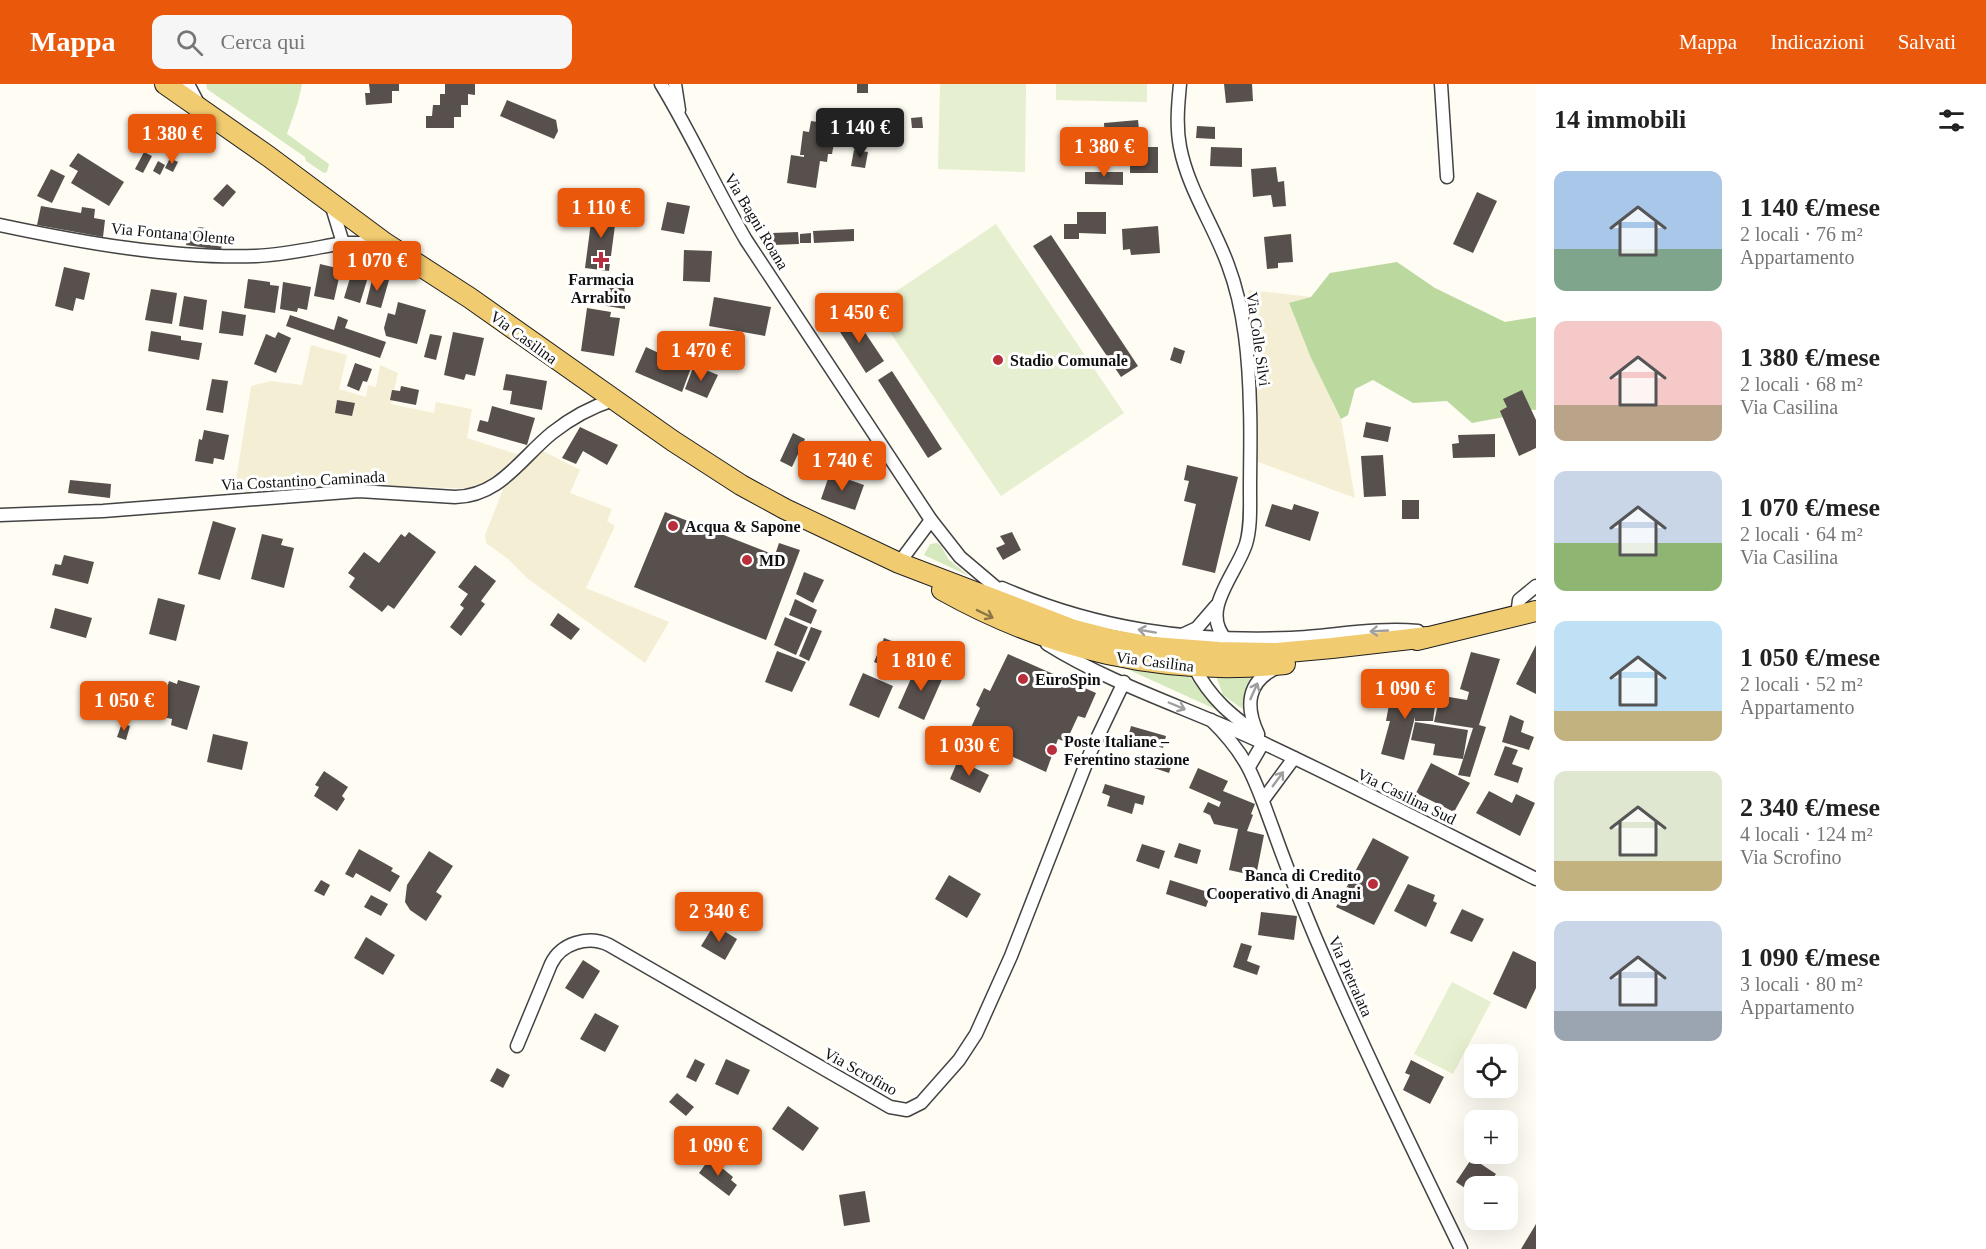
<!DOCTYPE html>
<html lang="it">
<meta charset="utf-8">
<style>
body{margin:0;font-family:"Times New Roman",serif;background:#f6f6f6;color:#222;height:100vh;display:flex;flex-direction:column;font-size:22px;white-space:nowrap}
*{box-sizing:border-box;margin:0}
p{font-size:20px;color:#767676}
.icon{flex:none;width:33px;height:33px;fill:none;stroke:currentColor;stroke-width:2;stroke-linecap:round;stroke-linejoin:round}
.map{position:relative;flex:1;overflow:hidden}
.sheet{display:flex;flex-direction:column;background:#fff;width:450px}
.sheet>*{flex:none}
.tools{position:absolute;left:1464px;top:960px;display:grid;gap:12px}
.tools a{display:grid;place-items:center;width:54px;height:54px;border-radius:12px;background:#fff;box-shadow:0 6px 24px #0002;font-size:30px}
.price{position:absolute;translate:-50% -51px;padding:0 14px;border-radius:6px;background:#ea580c;color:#fff;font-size:20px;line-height:39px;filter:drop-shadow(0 2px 3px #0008)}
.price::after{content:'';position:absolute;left:50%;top:36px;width:18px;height:14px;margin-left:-9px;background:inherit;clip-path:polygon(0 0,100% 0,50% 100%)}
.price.active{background:#222;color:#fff}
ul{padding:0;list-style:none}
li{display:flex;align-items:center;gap:18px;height:150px;padding:0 18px}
li span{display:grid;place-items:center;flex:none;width:168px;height:120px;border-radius:12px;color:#555}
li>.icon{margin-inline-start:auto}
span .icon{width:72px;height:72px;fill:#fffc;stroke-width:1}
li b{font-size:26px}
h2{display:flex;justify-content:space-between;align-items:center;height:72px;padding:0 18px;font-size:26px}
header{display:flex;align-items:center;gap:36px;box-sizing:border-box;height:84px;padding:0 30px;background:#ea580c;color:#fff}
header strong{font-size:28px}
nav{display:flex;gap:33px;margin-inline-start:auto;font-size:21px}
.search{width:420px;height:54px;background:#f6f6f6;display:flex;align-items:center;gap:15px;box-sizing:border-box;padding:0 21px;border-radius:12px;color:#767676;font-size:22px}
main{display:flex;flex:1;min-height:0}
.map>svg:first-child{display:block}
.farmland{fill:#f4efd4}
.green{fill:#d6e8be}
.forest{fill:#bbd89e}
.pitch{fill:#e6efcf}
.building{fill:#58504c}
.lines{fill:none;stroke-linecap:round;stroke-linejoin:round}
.street-casing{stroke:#434343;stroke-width:15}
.primary-casing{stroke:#212121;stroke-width:22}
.street{stroke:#fff;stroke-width:12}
.primary{stroke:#f1cb70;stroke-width:20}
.oneway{stroke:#8c7745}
.oneway2{stroke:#9f9f9f}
.poi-dot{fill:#b92e3c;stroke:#fff;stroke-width:2}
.labels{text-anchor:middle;stroke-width:6;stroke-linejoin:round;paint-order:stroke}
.street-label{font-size:16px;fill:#101010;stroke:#fff}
.poi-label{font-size:16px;font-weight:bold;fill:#101010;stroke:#fff;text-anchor:start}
</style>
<header>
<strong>Mappa</strong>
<div class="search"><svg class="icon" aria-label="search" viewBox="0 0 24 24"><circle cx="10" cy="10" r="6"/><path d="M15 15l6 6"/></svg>Cerca qui</div>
<nav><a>Mappa</a><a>Indicazioni</a><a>Salvati</a></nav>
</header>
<main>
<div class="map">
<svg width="1536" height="1165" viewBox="0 0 1536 1165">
<rect width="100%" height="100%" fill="#fefcf3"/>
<g class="farmland">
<polygon points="1249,206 1311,213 1289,220 1311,274 1341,335 1355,414 1256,377 1257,306 1246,223"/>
<polygon points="311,261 347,271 339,305 366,313 368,301 376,303 380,281 398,289 391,320 434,329 436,318 472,325 467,354 519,371 483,401 473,405 351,400 234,409 251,302 271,297 302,301"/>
<polygon points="541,366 580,386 570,409 612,425 607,437 615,442 586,504 669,538 645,579 528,495 508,475 486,459 485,451 504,403"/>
</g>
<g class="green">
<polygon points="206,0 302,0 298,18 287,50 329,80 327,88 324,89 306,77 305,73 207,5"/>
<polygon points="937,459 941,462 949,476 969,492 924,471 930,460"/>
<polygon points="1116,580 1189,592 1215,625"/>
<polygon points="1255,591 1256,593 1244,626 1223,611 1216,592"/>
</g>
<polygon class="forest" points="1397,178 1435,204 1505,238 1536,233 1536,326 1514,324 1504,333 1472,339 1447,317 1413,319 1373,296 1355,305 1348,331 1341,335 1311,274 1289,219 1311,213 1330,189"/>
<g class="pitch">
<polygon points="940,0 1026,0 1025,88 938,85"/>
<polygon points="1056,0 1147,0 1147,18 1056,16"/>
<polygon points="996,140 1124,329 1001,412 873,223"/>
<polygon points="1452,898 1491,918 1453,990 1414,970"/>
</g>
<g class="building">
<polygon points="369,0 399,0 399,7 392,7 392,19 366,21 365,9 370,9"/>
<polygon points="445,0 475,0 475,11 468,10 468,21 461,21 461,33 454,33 454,44 426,44 426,32 432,32 433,21 440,21 440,10 445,10"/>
<rect x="857" y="0" width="11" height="9"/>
<polygon points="1224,0 1252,0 1253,17 1226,19"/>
<polygon points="507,16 556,36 558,47 554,55 500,32"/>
<polygon points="922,33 923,44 912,44 911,34"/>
<polygon points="1138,36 1140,55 1105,58 1104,39"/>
<polygon points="811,37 837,41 832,70 828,70 827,78 820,77 816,104 787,99 791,71 804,73 804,71 800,71 803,47 809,48"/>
<polygon points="1197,42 1215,43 1215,55 1196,54"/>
<rect x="1130" y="63" width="28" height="26"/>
<polygon points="1211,63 1242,64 1242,83 1210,82"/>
<polygon points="854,66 868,68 865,84 851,82"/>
<polygon points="144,68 152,72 143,89 135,85"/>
<polygon points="78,69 124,98 109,122 71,99 78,87 69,82"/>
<polygon points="170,74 178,78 173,88 165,84"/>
<polygon points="158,77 165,81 160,91 153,87"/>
<polygon points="1276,83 1278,98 1284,97 1286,122 1273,123 1271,111 1253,113 1251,85"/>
<polygon points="51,85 65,92 52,119 37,112"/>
<polygon points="1085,88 1123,88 1123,101 1085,100"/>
<polygon points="227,100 236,108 223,123 213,115"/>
<polygon points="1477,108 1497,117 1473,169 1453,160"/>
<polygon points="667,118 690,122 684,150 661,146"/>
<polygon points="41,122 81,129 82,123 95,125 94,134 105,136 103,153 37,141"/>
<polygon points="593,123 617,126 609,187 585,184"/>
<polygon points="1077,128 1106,128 1106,150 1079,149 1079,155 1064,155 1064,140 1077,140"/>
<polygon points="1158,142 1160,169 1131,171 1130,165 1123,166 1122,145"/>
<polygon points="198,143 206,144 205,149 217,151 216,154 223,155 221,166 186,161 188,147 197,148"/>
<polygon points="854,145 854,157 814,159 813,147"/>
<polygon points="798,148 799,160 773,161 772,149"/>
<polygon points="811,149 811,159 800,159 800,150"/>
<polygon points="1291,150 1293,178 1278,179 1278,184 1267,185 1264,153"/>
<polygon points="1051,151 1138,282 1121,293 1033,162"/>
<polygon points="684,166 712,167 710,198 683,197"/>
<polygon points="320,180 341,185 334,216 314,212"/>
<polygon points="64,183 90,189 84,216 76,214 73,227 55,222"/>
<polygon points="353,184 369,190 360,219 344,214"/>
<polygon points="373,192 389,196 381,224 366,220"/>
<polygon points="248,195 270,198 270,201 279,202 275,229 244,224"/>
<polygon points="605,196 624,199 625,225 601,221"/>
<polygon points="283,198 311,203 307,226 298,224 297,228 280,225"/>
<polygon points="151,205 177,209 172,240 145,236"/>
<polygon points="184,212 207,216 203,246 179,242"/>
<polygon points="714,213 771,223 765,252 709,242"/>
<polygon points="398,218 426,226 417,260 386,252 384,244 388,229 395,231"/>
<polygon points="587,224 611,228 610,233 620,234 614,272 581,267"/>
<polygon points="222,227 246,231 243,252 219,249"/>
<polygon points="838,227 851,247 860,241 884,277 866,289 830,232"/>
<polygon points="290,231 334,246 338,232 348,236 345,244 386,258 380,274 286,242"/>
<polygon points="151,247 181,252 181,256 202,259 199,276 148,267"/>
<polygon points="278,248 291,254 276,289 254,280 266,250 275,254"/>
<polygon points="453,248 484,254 475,292 466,290 464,296 444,291"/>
<polygon points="430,250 442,252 436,276 424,273"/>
<polygon points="646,263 691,284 682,308 635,288"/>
<polygon points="1174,263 1185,267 1181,280 1170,276"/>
<polygon points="355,279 372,285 367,298 363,297 359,307 347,302"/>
<polygon points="694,281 718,291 707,314 685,305"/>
<polygon points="892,287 942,365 928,374 878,296"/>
<polygon points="506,290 547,297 542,326 510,320 512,307 503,306"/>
<polygon points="212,295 228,297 223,329 206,326"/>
<polygon points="401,302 419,306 416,321 390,316 392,306 400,307"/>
<polygon points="1522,306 1536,336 1536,364 1519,372 1500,327 1507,323 1503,315"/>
<polygon points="337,316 355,319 352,332 335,329"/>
<polygon points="492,322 535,334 527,361 477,347 480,336 488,338"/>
<polygon points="1366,338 1391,343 1388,358 1363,353"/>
<polygon points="580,343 618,361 607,381 583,367 576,380 562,374"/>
<polygon points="204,346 229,351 224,376 214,374 213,380 195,377 199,355 202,356"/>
<polygon points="793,349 805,355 792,383 780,377"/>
<polygon points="1495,350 1495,373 1453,374 1452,360 1459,359 1458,351"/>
<polygon points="1383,371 1386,412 1364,413 1361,372"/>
<polygon points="1187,381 1238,393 1215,489 1182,481 1196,420 1184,417 1189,397 1184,396"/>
<polygon points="830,389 864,401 855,426 821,415"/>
<polygon points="70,396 111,400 110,414 68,409"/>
<rect x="1402" y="416" width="17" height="19"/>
<polygon points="1272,420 1292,426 1294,420 1319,428 1310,457 1265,442"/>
<polygon points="665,428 775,471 779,459 800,466 766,556 634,503"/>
<polygon points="213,437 236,444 220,496 198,490"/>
<polygon points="409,448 436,468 394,525 388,521 382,528 349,503 355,494 348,489 364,468 379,479 401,450 405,453"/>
<polygon points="1012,448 1021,466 1003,476 996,464 1005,460 1000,452"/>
<polygon points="262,450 283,455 281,461 294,464 284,504 251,495"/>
<polygon points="64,471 94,478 88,500 52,491 55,480 61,481"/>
<polygon points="475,481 496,497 481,517 485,520 461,552 450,543 464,524 460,521 468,510 458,503"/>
<polygon points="804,488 824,496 813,519 796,510"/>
<polygon points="158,514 185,521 176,557 149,550"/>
<polygon points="795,515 817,526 811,540 789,531"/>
<polygon points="55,524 92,534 86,554 50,544"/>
<polygon points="558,529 580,545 571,556 550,541"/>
<polygon points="785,533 808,543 796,571 774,561"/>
<polygon points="811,543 822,547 809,577 799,572"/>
<polygon points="884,554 912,565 902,589 874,578"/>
<polygon points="1536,561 1536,610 1516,600"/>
<polygon points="777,567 806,578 792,608 765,598"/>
<polygon points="1471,568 1500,575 1479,641 1486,643 1470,693 1458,691 1473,644 1434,638 1439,616 1436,616 1437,611 1467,616 1469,608 1460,605"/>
<polygon points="1008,570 1096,609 1085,634 1078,632 1066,658 1058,655 1046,688 967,652 980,624 976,621 984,604 990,607"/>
<polygon points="917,581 943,593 924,636 898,624"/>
<polygon points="863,589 893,602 879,634 849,621"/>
<polygon points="178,596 200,602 187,646 171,641 172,635 159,632 169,597 177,600"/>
<polygon points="1392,604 1436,614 1433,637 1415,637 1415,633 1404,676 1381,670 1390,637 1386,637"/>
<polygon points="1510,631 1524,637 1521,648 1534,653 1529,666 1502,658"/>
<polygon points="1415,638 1468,646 1463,675 1433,671 1435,660 1411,656"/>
<polygon points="122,639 130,642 126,656 117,653"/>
<polygon points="1131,642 1166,652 1163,664 1128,654"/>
<polygon points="213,650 248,658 242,686 207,678"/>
<polygon points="1505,662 1518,666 1512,680 1523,684 1518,699 1494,691"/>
<polygon points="1155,672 1173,677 1169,689 1151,683"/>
<polygon points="958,676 989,691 980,709 950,695"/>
<polygon points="1431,679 1470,699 1454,728 1416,709"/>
<polygon points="1198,684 1228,697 1223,707 1255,720 1251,730 1253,731 1247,747 1264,751 1256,792 1229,786 1238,745 1214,740 1210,731 1203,728 1208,718 1219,723 1221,718 1189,704"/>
<polygon points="324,687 348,703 342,712 345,715 337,727 314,712 319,703 315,701"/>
<polygon points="1105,700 1145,712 1143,721 1135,719 1132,730 1107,722 1110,712 1102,709"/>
<polygon points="1489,707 1512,719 1516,710 1535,719 1520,752 1476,729"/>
<polygon points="1373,754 1409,773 1374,841 1336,823"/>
<polygon points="1179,759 1201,766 1197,780 1174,773"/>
<polygon points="1142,760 1165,767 1159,785 1136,777"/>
<polygon points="359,765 393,784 391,787 400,792 390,808 356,789 353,794 345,790"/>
<polygon points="429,767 453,782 436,808 442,812 426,837 410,826 405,818 407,801"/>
<polygon points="949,791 981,810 967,834 935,815"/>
<polygon points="321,796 330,801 324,812 314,807"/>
<polygon points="1170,796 1211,809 1206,823 1166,810"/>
<polygon points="1408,800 1435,811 1433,817 1437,819 1426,843 1394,827"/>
<polygon points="371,811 388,820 381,832 364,823"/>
<polygon points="1462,825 1484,835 1472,858 1450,849"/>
<polygon points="1261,828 1297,832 1294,856 1258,851"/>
<polygon points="714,841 737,855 725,876 701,862"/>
<polygon points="366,853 395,871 383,891 354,874"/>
<polygon points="1241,859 1252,862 1247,877 1260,882 1257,891 1233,883"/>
<polygon points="1513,867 1536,878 1536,904 1526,925 1493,910"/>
<polygon points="583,876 600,887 583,915 565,904"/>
<polygon points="595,929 619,942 605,968 580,955"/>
<polygon points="695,975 705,980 696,998 686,993"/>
<polygon points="726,975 750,986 738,1011 715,1000"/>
<polygon points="1411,976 1444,993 1430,1020 1403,1006 1410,991 1405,989"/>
<polygon points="497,984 510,991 503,1004 490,997"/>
<polygon points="677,1009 694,1023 686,1032 669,1018"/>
<polygon points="788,1022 819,1044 803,1067 772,1045"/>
<polygon points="710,1074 733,1093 731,1096 737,1101 729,1112 699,1089"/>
<polygon points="1472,1074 1496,1090 1487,1102 1474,1102 1474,1110 1456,1098"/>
<polygon points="865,1107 870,1138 844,1142 839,1111"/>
<polygon points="1536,1140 1536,1165 1521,1165"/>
</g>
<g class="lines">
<g class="street-casing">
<g id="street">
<polyline points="188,0 199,21"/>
<path d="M661,0C692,51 716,105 746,156L931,436L960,473L1012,517"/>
<polyline points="675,0 679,26"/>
<path d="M1180,0C1178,21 1176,42 1180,63C1188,105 1214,142 1228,181C1245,226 1249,277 1250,324C1251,351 1250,379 1250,406C1250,424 1251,443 1246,460C1237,489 1199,527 1226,555"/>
<polyline points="1441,0 1447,93"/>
<polyline points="331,120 343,159 384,159"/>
<path d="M0,141C80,158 174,175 256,172C285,171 314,164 343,159"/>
<path d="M0,431L103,427L359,407L455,413C500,412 520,375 552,349C571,334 591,323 613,316"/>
<polyline points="899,479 931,436"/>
<path d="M1002,504C1096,545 1189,558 1291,554C1333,552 1376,543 1418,547"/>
<polyline points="1517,531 1519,516 1536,502"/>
<polyline points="1182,551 1197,544 1216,522"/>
<path d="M1047,560C1112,601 1193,626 1263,659C1355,702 1445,749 1536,795"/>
<path d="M1189,582L1194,583C1211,615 1230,630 1258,651"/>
<path d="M1211,636C1250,674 1255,697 1273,745C1286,782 1301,819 1316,855C1361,960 1411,1062 1461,1165"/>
<path d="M1258,650C1245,622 1247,598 1276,584"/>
<polyline points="1249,683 1263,659"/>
<polyline points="1263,716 1294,674"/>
<path d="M517,962L551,880C561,859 588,851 609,861L890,1023L907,1026L921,1019L959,976L976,950L1011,872L1091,667L1124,598"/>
</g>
</g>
<g class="primary-casing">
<g id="primary">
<polyline points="165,0 268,72 385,159 470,214 673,357 741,401 785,425 899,479 1074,546 1109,555 1153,563 1219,568 1277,569 1332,564 1428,553"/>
<path d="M942,506C1047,565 1164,593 1285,580"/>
<polyline points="1417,556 1536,527"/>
</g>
</g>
<use href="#street" class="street"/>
<use href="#primary" class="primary"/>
</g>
<defs><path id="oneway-shaft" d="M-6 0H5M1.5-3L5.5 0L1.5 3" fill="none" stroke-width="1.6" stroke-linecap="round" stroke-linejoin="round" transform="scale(1.5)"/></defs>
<use class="oneway" href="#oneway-shaft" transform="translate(985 530) rotate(26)"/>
<g class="oneway2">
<use href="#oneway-shaft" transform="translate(1147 547) rotate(-170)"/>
<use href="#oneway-shaft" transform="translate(1379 547) rotate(177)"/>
<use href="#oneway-shaft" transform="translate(1254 607) rotate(-66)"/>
<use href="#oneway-shaft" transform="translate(1177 622) rotate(23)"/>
<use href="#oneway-shaft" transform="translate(1278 695) rotate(-54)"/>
</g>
<g class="poi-dot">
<path d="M598 167h6v6h6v6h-6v6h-6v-6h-6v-6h6z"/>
<circle cx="998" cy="276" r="6"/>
<circle cx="673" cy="442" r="6"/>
<circle cx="747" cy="476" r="6"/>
<circle cx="1023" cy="595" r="6"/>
<circle cx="1052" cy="666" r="6"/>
<circle cx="1373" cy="800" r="6"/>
</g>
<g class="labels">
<g class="street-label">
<text transform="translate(757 137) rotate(59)" y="6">Via Bagni Roana</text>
<text transform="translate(173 149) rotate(5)" y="6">Via Fontana Olente</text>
<text transform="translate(524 253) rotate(36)" y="6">Via Casilina</text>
<text transform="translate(1259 255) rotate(82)" y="6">Via Colle Silvi</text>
<text transform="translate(303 396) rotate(-3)" y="6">Via Costantino Caminada</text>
<text transform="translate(1155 577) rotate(7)" y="6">Via Casilina</text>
<text transform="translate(1407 712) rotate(26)" y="6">Via Casilina Sud</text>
<text transform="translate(1351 892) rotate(66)" y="6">Via Pietralata</text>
<text transform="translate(861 987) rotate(29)" y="6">Via Scrofino</text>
</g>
<g class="poi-label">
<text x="601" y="201" text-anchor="middle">Farmacia<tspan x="601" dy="18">Arrabito</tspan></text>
<text x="1010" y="282">Stadio Comunale</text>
<text x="685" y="448">Acqua &amp; Sapone</text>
<text x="759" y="482">MD</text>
<text x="1035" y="601">EuroSpin</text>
<text x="1064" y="663">Poste Italiane –<tspan x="1064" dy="18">Ferentino stazione</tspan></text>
<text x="1361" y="797" text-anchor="end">Banca di Credito<tspan x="1361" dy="18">Cooperativo di Anagni</tspan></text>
</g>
</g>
</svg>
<div class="tools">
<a><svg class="icon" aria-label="locate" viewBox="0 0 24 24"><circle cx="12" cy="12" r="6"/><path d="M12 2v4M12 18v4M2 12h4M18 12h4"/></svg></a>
<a>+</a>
<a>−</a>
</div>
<b class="price active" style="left:860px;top:75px">1 140 €</b>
<b class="price" style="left:172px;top:81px">1 380 €</b>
<b class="price" style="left:1104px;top:94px">1 380 €</b>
<b class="price" style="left:601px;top:155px">1 110 €</b>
<b class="price" style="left:377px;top:208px">1 070 €</b>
<b class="price" style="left:859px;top:260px">1 450 €</b>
<b class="price" style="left:701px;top:298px">1 470 €</b>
<b class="price" style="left:842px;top:408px">1 740 €</b>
<b class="price" style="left:921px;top:608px">1 810 €</b>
<b class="price" style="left:1405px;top:636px">1 090 €</b>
<b class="price" style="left:124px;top:648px">1 050 €</b>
<b class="price" style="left:969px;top:693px">1 030 €</b>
<b class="price" style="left:719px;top:859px">2 340 €</b>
<b class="price" style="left:718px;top:1093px">1 090 €</b>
</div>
<section class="sheet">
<h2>14 immobili<svg class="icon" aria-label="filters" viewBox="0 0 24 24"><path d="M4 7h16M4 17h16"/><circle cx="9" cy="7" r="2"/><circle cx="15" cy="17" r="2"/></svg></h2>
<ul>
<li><span style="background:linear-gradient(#a9c7e8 65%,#7fa58c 0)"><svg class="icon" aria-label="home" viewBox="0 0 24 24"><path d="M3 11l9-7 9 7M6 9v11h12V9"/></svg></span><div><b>1 140 €/mese</b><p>2 locali · 76 m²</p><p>Appartamento</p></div></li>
<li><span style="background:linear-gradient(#f6c9c9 70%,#b9a48a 0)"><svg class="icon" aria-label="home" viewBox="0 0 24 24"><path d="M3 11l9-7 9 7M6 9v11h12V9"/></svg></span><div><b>1 380 €/mese</b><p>2 locali · 68 m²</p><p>Via Casilina</p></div></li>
<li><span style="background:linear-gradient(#c9d6e8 60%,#8fb573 0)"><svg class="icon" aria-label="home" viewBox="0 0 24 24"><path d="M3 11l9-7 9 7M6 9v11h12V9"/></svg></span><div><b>1 070 €/mese</b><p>2 locali · 64 m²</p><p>Via Casilina</p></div></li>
<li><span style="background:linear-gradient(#bfe0f5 75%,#c2b280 0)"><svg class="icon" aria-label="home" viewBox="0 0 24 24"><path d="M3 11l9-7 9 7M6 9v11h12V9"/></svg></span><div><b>1 050 €/mese</b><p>2 locali · 52 m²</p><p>Appartamento</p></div></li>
<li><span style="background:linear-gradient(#dfe7d0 75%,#c2b280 0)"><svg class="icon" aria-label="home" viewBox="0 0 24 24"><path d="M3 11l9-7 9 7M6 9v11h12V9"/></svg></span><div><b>2 340 €/mese</b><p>4 locali · 124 m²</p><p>Via Scrofino</p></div></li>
<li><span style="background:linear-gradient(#c9d6e8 75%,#9aa5b1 0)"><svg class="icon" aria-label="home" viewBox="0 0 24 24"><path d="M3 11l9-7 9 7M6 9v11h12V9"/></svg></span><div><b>1 090 €/mese</b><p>3 locali · 80 m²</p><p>Appartamento</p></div></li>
</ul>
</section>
</main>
